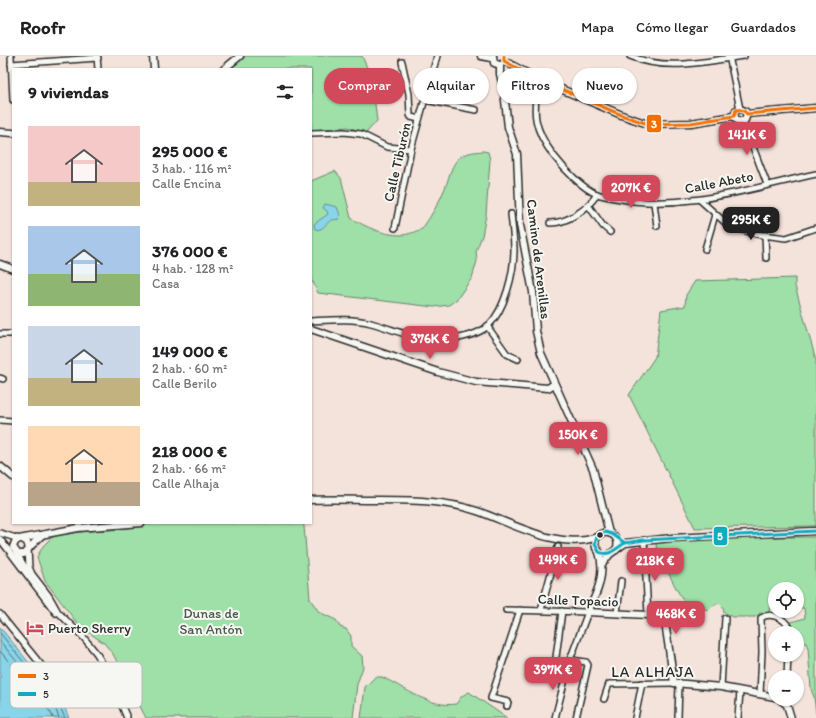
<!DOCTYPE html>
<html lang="es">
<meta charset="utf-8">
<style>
body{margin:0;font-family:Itim,sans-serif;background:#f2f2f2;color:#202124;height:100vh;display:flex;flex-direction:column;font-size:15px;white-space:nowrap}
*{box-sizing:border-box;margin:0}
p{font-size:13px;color:#757577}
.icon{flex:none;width:22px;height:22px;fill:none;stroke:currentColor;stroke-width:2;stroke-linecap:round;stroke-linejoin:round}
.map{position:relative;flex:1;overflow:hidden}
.sheet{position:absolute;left:12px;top:12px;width:300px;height:456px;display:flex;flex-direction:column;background:#fff;border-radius:0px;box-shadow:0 1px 3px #0004}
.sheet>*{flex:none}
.top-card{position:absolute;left:324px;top:12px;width:380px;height:36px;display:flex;gap:8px}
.fabs{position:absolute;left:768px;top:526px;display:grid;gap:8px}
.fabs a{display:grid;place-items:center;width:36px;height:36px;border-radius:50%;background:#fff;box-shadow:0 1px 3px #0004;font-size:20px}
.price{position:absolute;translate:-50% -34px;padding:0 9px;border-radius:8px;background:#d1495b;color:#fff;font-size:13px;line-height:26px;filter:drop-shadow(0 1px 2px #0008)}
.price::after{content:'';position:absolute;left:50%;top:24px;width:12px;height:9px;margin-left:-6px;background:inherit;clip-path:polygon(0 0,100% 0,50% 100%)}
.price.selected{background:#222;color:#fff}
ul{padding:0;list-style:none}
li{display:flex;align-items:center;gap:12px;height:100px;padding:0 16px}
li span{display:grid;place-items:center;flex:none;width:112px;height:80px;border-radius:0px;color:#555}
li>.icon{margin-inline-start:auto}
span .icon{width:48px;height:48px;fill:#fffc;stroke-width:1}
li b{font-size:17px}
h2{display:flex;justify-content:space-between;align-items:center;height:48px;padding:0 16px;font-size:17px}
.tag{padding:0 14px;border-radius:18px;background:#fff;box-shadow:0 1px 3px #0004;font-size:14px;line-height:36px}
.tag.selected{background:#d1495b;color:#fff}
header{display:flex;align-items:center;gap:24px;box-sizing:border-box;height:56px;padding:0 20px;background:#fff;border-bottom:1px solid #e0e0e0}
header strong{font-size:19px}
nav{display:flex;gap:22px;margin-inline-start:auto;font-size:14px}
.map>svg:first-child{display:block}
.green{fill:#9fdfa8;stroke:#65856a}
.water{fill:#88d4e8;stroke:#63909c}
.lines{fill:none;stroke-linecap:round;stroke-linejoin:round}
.shore{stroke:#506f77;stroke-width:1}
.minor-casing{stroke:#2b2b2b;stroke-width:8}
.tertiary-casing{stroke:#2b2b2b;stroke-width:9}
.minor{stroke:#f6f6f2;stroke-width:5}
.tertiary{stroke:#f6f6f2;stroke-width:6}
.bus-1-casing{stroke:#f6f6f2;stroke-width:6}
.bus-2-casing{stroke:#f6f6f2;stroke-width:6}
.bus-1{stroke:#f46f02;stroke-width:3}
.bus-2{stroke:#11aabf;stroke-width:3}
.bus-dot{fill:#2b2b2b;stroke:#f6f6f2;stroke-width:1.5}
.labels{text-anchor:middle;stroke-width:4;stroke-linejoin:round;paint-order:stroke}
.street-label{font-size:14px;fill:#2b2b2b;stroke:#f6f6f2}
.park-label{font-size:14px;fill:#48584a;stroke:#f6f6f2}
.poi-label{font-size:14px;fill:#2b2b2b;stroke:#f6f6f2;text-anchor:start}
.neighbourhood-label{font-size:15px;letter-spacing:1px;fill:#2b2b2b;stroke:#f6f6f2}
.key{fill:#f6f6f2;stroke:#b9b9b6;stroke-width:1}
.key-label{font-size:11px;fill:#2b2b2b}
.line-badge{stroke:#f6f6f2;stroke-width:1.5}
.badge-label{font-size:11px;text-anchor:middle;font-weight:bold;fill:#fff}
</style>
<header>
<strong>Roofr</strong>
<nav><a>Mapa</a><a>Cómo llegar</a><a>Guardados</a></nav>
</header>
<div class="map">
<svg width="816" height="662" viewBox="0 0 816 662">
<rect width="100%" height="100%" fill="#f4e3db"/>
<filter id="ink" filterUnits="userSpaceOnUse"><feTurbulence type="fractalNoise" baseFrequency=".025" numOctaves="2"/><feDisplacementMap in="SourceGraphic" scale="8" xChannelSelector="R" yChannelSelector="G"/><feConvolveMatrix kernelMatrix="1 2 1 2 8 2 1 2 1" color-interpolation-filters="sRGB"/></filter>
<g filter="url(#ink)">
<g class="green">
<polygon points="246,0 362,0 372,23 377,65 366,77 348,71 311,74 311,13 229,13"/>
<path d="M483,95L488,96L490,104L486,159L482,180L476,195L477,205L472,222L457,243L449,249L434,251L318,237L313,226H311V125L335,115L341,122L351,162C366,171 383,179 401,179C408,179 416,175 422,173C431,160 439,147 445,132C449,123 450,112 457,104C464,96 474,96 483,95Z"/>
<polygon points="795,222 795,230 816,304 816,470 695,472 629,339 655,301 661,254 685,250 686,239 695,225"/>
<polygon points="174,467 302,467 304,470 310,543 319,556 336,564 340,571 346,573 351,580 351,590 362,600 363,611 357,628 353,662 146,662 113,598 104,587 85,574 74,563 55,538 45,525 37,501 43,490 51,482 58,479 89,475 110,474 138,471 146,468"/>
<path d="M726,481H816V657L814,641L811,633L808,592L806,587L797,586V577H792L791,566L805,562L804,552H798L797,533H775V541L771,544L769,556L760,557L756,561H732L724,556L723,551L719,547L713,550L709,554C703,552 693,553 688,549C679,542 666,512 662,501L659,498L656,489L657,486Z"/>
<path d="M375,621H382C405,632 430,652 456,648L462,640L469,636L507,662H361L365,631Z"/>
</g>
<g class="water">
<path d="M325,148L337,151L340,159L339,163C337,163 334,164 332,164C325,167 323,176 315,173L314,168L328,158L327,155L323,152Z"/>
<polygon points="0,571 64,650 69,662 0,662"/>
</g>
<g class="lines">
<g class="shore">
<polyline points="0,577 60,651 65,662"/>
<polyline points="0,585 56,654 59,662"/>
<polyline points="0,595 51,657 53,662"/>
</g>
<g class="minor-casing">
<g id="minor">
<polyline points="11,0 13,44"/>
<polyline points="97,0 98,13"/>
<path d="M630,0C668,16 705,5 744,0"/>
<polyline points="729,0 740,53"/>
<polyline points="402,6 409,38 410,59 411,61 419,63"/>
<polyline points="11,8 98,2"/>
<path d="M540,24C531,56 534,74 554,100C564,113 583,133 597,138C603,140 610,141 615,142C682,156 751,132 816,118"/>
<polyline points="425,44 476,54"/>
<polyline points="743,65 767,128"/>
<polyline points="311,77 344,76 361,78 387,91 411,93"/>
<polyline points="700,144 729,170 756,178 786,182 816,172"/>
<polyline points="654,147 657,170"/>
<polyline points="588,149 603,170 610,176"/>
<path d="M550,167C568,167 588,153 597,138"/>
<polyline points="395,172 411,93 437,0"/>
<polyline points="765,179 766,202"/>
<polyline points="705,193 715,159"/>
<path d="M311,265C331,264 352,262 371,267C393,273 413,283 436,284C450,285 477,280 488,270C505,254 514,217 514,194C514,182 512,169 511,158"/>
<polyline points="487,270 507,298 518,303"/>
<polyline points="0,278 13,278"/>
<polyline points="0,322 3,323"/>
<polyline points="0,364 13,365"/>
<polyline points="0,477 19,483"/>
<polyline points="0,483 56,557"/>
<polyline points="644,484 648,559"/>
<polyline points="28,493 29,511 32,518 49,540 58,556 84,582 97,598 109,619 127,662"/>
<polyline points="16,496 28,516"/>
<polyline points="506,554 588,556 570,604 555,662"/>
<polyline points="541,554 558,491"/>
<polyline points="562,555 555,609 568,612"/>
<polyline points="617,557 621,525"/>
<polyline points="0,558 42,610"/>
<polyline points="570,604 586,606 588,609 576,662"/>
<polyline points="787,621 788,599"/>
<polyline points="721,631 725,562"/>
<path d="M760,638L762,596L761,562C771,555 789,563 790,577"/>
<polyline points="604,643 609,628 674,627"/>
<polyline points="507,650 508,646 491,642 520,554"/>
<polyline points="635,662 642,627"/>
<polyline points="678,662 679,628"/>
<polyline points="738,662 740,635"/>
</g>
</g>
<g class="tertiary-casing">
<g id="tertiary">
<polyline points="153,0 154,13"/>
<polyline points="481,0 492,2"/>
<polyline points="493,0 494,7 500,9"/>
<polyline points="504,5 540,24 624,60 648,68 691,67 734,60"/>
<polyline points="500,9 500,18 504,36 508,71 517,98 520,169 533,236 536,275 541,297 593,413 609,477"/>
<polyline points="224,13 240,0"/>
<polyline points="747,58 816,52"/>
<polyline points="734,60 737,64 741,65 745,64 747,58"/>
<polyline points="734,60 736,54 740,53 745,55 747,58"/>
<polyline points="0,76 13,77"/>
<polyline points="0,208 13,213"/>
<polyline points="311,273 438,316 476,326 548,332 554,328"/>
<polyline points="0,410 13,421"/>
<path d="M311,444C332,443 354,444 375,444C410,444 444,444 477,455C512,467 560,495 597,481"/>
<polyline points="22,483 27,486 29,492 24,498 18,498 13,491 15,486 19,483 78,472 141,467"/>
<polyline points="29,492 42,479"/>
<path d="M599,496C606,518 597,537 588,556L648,559L662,561L665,566L674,627L721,631L775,641"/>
<path d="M601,498L596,492C590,470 625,473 616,494"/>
<polyline points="603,507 610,498 625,487 672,482 816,475"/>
<polyline points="780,643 787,649 791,662"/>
</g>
</g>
<use href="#minor" class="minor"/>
<use href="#tertiary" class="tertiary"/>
<g class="bus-1-casing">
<path id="bus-1" d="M504,0V5L540,24L624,60L648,68L691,67L728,61L734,60L736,54C741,53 744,54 747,58L816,52"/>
</g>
<g class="bus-2-casing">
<g id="bus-2">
<path d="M605,476L612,478L625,487C616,492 610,501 599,496L595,488L597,481Z"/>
<polyline points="625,487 644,484 816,475"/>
</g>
</g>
<use href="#bus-1" class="bus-1"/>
<use href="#bus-2" class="bus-2"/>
</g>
</g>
<defs>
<g id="hotel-bare" transform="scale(1.38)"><path d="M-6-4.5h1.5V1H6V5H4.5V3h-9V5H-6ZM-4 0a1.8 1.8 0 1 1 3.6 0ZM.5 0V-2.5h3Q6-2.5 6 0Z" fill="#d1495b" stroke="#f6f6f2" stroke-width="2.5" paint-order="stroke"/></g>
</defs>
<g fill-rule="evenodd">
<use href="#hotel-bare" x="35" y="572"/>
</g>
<circle class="bus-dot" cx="600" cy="479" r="3.5"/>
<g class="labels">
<g class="street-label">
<text transform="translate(397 106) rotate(-77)" y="5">Calle Tiburón</text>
<text transform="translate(719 126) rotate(-11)" y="5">Calle Abeto</text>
<text transform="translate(539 203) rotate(83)" y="5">Camino de Arenillas</text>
<text transform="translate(578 544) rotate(2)" y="5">Calle Topacio</text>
</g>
<g class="park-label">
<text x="211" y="562">Dunas de<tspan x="211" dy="16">San Antón</tspan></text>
</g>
<g class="poi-label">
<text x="48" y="577">Puerto Sherry</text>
</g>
<g class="neighbourhood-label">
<text x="653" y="621">LA ALHAJA</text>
</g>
</g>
<rect x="10" y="606" width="132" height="46" rx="6" class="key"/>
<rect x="18" y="618" width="18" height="4" fill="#f46f02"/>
<rect x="18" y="636" width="18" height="4" fill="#11aabf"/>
<g class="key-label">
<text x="43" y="624">3</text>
<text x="43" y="642">5</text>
</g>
<g class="line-badge">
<rect x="646" y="58" width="16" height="19" rx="4" fill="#f46f02"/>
<rect x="713" y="470" width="15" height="20" rx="4" fill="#11aabf"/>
</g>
<g class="badge-label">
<text x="654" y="72">3</text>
<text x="720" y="484">5</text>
</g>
</svg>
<div class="fabs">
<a><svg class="icon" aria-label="locate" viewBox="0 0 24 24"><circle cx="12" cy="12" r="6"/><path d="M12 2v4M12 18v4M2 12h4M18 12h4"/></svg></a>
<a>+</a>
<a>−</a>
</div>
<b class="price" style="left:747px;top:100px">141K €</b>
<b class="price" style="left:631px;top:153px">207K €</b>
<b class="price selected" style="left:751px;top:185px">295K €</b>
<b class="price" style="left:430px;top:304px">376K €</b>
<b class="price" style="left:578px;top:400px">150K €</b>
<b class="price" style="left:558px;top:525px">149K €</b>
<b class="price" style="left:655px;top:526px">218K €</b>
<b class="price" style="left:676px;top:579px">468K €</b>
<b class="price" style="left:553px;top:635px">397K €</b>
<div class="top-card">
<a class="tag selected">Comprar</a>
<a class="tag">Alquilar</a>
<a class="tag">Filtros</a>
<a class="tag">Nuevo</a>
</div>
<section class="sheet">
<h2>9 viviendas<svg class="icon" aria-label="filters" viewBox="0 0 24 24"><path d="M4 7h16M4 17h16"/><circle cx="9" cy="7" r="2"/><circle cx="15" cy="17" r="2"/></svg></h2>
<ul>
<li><span style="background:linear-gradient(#f6c9c9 70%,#c2b280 0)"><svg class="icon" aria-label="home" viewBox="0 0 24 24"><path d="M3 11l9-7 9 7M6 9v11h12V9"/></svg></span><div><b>295 000 €</b><p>3 hab. · 116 m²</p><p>Calle Encina</p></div></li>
<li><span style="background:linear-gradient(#a9c7e8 60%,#8fb573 0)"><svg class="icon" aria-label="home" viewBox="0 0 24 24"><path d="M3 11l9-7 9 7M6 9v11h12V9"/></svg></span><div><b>376 000 €</b><p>4 hab. · 128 m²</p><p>Casa</p></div></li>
<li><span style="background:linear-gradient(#c9d6e8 65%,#c2b280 0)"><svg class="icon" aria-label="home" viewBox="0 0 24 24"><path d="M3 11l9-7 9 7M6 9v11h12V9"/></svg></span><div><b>149 000 €</b><p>2 hab. · 60 m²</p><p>Calle Berilo</p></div></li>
<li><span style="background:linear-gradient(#ffd9b3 70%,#b9a48a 0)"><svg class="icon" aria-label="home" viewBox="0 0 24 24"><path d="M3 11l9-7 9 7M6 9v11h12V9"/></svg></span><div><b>218 000 €</b><p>2 hab. · 66 m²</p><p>Calle Alhaja</p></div></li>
</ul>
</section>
</div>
